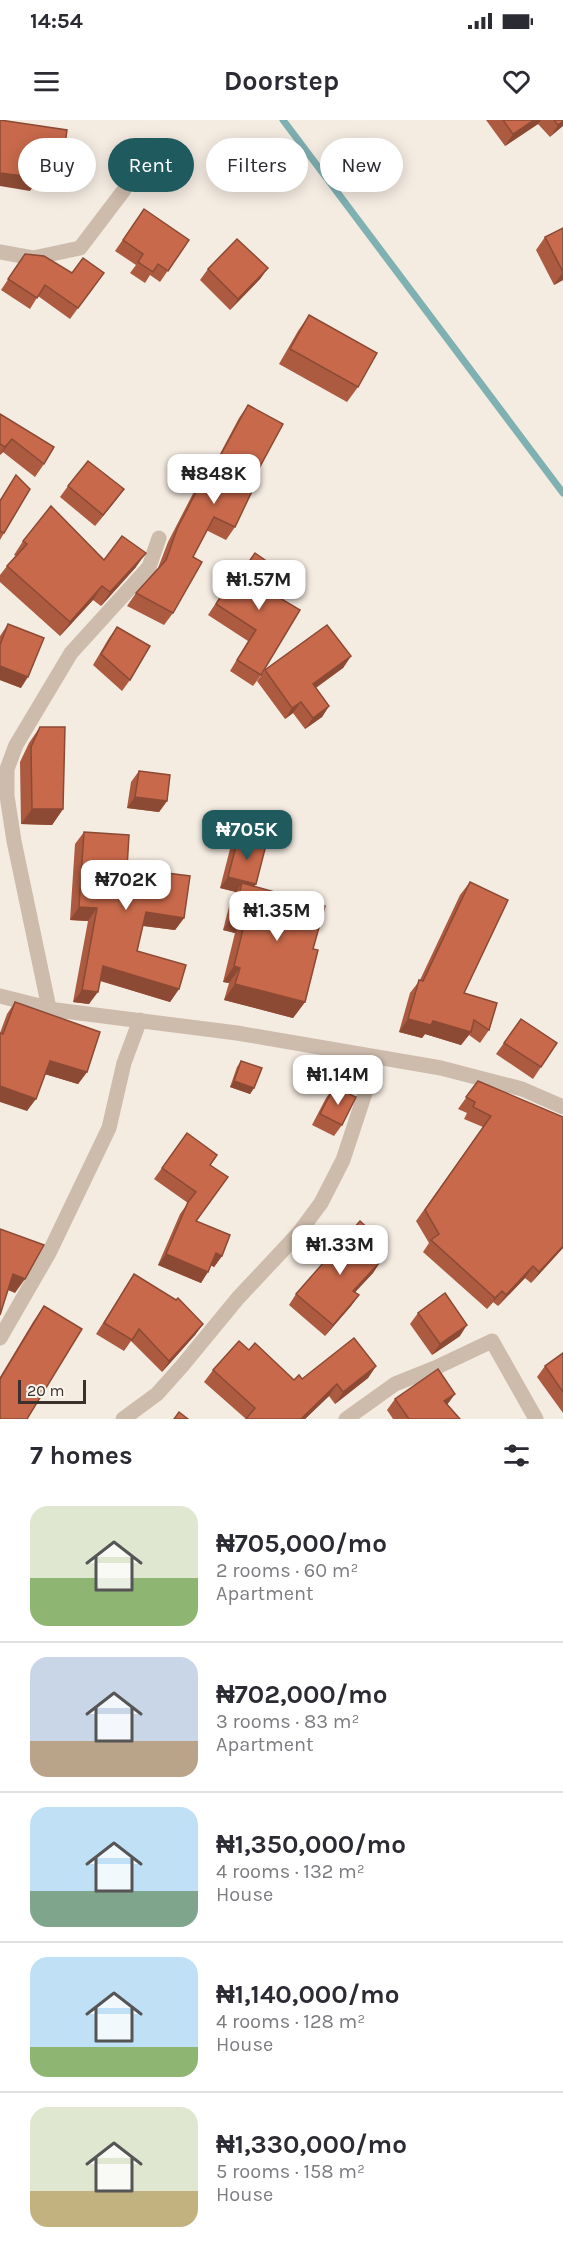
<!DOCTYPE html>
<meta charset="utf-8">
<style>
body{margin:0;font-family:Karla,sans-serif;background:#f7f7f7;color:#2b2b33;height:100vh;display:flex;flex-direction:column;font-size:22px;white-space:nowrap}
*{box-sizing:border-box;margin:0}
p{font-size:20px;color:#7c7c81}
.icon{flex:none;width:33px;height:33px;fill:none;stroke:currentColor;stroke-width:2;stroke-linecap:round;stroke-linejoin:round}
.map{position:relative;height:1299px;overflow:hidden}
.drawer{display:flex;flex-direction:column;background:#fff;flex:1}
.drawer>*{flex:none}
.top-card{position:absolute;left:18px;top:18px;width:528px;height:54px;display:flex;gap:12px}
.scale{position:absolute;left:18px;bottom:15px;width:68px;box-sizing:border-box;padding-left:6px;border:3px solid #3b302b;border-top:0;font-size:16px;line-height:21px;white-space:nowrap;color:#3b302b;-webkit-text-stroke:4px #fbf5ee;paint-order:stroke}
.price{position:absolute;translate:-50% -51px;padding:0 14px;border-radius:12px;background:#fff;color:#222;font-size:20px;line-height:39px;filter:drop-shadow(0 2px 3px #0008)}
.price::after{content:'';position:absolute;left:50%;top:36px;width:18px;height:14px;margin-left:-9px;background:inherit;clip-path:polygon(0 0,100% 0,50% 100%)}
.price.on{background:#1f5a5e;color:#fff}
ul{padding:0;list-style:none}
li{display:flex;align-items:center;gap:18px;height:150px;padding:0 30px}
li+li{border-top:2px solid #e1e1e2}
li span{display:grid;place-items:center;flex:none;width:168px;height:120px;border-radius:18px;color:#555}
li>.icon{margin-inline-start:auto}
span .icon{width:72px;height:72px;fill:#fffc;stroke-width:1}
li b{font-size:26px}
h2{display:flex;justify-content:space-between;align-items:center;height:72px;padding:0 30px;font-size:26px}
.tag{padding:0 21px;border-radius:27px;background:#fff;box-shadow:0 3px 15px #0003;font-size:21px;line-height:54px}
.tag.on{background:#1f5a5e;color:#fff}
.status{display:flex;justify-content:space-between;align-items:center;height:42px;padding:0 30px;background:#fff;direction:ltr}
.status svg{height:16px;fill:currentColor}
header{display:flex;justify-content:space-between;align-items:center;height:78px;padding:0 30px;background:#fff;font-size:27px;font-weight:700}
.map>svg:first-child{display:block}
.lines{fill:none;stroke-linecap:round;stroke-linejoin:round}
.stream{stroke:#7fb0b2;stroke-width:7}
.minor{stroke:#cdbbac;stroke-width:15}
.tertiary{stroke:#cdbbac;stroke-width:15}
.wall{fill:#ac5a40}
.shaded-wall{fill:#8c4a34}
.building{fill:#c8694b;stroke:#8c4a34;stroke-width:1.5}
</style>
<div class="status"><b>14:54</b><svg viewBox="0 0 49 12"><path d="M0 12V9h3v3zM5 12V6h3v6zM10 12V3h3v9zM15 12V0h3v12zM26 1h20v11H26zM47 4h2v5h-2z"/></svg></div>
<header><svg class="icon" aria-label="menu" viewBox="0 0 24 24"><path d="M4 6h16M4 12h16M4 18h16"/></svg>Doorstep<svg class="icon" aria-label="heart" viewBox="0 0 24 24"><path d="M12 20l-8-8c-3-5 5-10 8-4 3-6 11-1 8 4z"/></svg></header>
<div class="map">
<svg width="563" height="1299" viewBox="0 0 563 1299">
<rect width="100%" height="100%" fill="#f4ebe1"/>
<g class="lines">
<polyline class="stream" points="283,0 563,373"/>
<g class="minor">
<polyline points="0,132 33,138 80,128 124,70"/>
<polyline points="49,888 14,721 7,676 7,649 16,625 71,533 149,447 159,418"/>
<polyline points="0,1218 49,1133 109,1008 124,943 140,900"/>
<polyline points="123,1299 157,1274 182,1246 238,1178 298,1114 321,1083 343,1040 377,937"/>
<polyline points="346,1299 395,1264 435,1248 492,1221 536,1299"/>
</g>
<polyline class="tertiary" points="0,876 56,890 237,913 441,948 522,969 563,987"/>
</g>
<g class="wall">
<polygon points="486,0 563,0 550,17 538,4 505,26"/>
<polygon points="144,89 189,120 160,162 150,155 145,163 130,153 136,145 115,131"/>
<polygon points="563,108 563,160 554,165 536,130 545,117"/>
<polygon points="25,134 72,153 104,153 70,199 38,176 30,189 1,170"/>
<polygon points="268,148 260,159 230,190 200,160 208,149"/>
<polygon points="309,195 358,267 347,282 279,244 298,211"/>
<polygon points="248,285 250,365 235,407 226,420 206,410 193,437 173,493 164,505 127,486 136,473 158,448 168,422 201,358 210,345 213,347 239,298"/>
<polygon points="0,294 44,344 35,357 3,332 0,335"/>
<polygon points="16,355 4,413 0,420 0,380"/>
<polygon points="68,366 116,380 95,406 60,377"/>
<polygon points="23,421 104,440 136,447 101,486 93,480 60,516 0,462 0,455 7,446 16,436 14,435"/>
<polygon points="237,451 268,471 261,555 253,566 230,551 248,521 208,495"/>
<polygon points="8,504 21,568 0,560 0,516"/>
<polygon points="117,507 130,560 122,571 93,545 109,518"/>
<polygon points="351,536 343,548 316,568 329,586 322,597 305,609 293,593 285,599 257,561 265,550"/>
<polygon points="40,607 63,689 52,705 21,704 20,642 29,623"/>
<polygon points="139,651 167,681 159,692 127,688 131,662"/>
<polygon points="84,712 184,798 175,810 143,806 137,831 179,869 170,882 100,861 89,884 73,882 88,801 70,800 75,724"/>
<polygon points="238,718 256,764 254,767 313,829 305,882 293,898 224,880 229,863 223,862 235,813 223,810 231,779 236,772 220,768 230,729"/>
<polygon points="470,762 464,873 489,910 480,923 469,915 461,925 425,914 422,918 399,912 410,873 420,860 460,775"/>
<polygon points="15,882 87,952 78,964 45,954 27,991 0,913 7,894"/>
<polygon points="521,899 557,923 533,959 496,934"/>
<polygon points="241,941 254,968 250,974 230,967 237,947"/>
<polygon points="478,961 563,1128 531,1163 525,1158 498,1186 493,1182 487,1189 423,1132 429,1123 416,1101 483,1007 464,999 467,993 458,989"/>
<polygon points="334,967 342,1005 334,1016 312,1005 326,978"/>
<polygon points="187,1013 210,1045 196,1101 222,1136 214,1147 211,1145 201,1163 158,1145 180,1094 188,1083 154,1059"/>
<polygon points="374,1114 364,1127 380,1142 373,1153 355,1172 359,1175 351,1186 325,1216 289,1185 296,1174"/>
<polygon points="134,1154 203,1204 195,1215 162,1252 131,1221 124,1231 96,1214"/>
<polygon points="44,1186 0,1299 0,1257 33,1202"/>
<polygon points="418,1193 460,1216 432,1235 410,1204"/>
<polygon points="249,1230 294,1260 376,1246 368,1258 335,1284 329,1276 305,1299 246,1299 204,1262 213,1250"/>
<polygon points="563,1233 563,1293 537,1257 545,1246"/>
<polygon points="395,1279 447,1285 460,1299 393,1299 387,1290"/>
</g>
<g class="shaded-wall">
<polygon points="534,0 541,0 538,4 505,26 513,14"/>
<polygon points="563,1 563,6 550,17 558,5"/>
<polygon points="40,51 61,54 52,67 35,64 30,71 0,66 0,53"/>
<polygon points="268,148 260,159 230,190 238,179"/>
<polygon points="563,152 563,160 554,165"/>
<polygon points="12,319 3,332 0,335 5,327"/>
<polygon points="124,369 116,380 95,406 103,395"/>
<polygon points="146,433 136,447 101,486 110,472"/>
<polygon points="102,466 93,480 60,516 70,502"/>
<polygon points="351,536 343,548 305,575 313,564"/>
<polygon points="0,546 28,557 21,568 0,560"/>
<polygon points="301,582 293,593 285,599 292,588"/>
<polygon points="329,586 322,597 305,609 313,598"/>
<polygon points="135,677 167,681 159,692 127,688"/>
<polygon points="32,689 63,689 52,705 21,704"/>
<polygon points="228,757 256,764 248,775 242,763 236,772 220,768"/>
<polygon points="79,787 97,788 88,801 70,800"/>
<polygon points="146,792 184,798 175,810 137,805"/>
<polygon points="234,794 246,797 235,813 223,810"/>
<polygon points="103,846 179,869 170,882 95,859"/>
<polygon points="234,846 240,848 229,863 223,862"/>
<polygon points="235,864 305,882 293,898 224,880"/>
<polygon points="82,870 98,872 89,884 73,882"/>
<polygon points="408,899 433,901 471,912 461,925 425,914 422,918 399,912"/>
<polygon points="50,941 87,952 78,964 41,953"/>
<polygon points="234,961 254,968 250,974 230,967"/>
<polygon points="0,966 36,979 27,991 0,982"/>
<polygon points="374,1114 366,1125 355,1137 363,1126"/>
<polygon points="563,1126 563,1128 531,1163 539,1152"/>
<polygon points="216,1133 222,1136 214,1147 208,1144"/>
<polygon points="166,1134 208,1152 201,1163 158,1145"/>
<polygon points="380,1142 373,1153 346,1182 353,1171"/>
<polygon points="533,1146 525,1158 498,1186 506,1175"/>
<polygon points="13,1154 25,1159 15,1173 3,1168"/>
<polygon points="502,1171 493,1182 487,1189 495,1178"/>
<polygon points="359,1175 351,1186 325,1216 333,1205"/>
<polygon points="203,1204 195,1215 162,1252 169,1241"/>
<polygon points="467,1205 460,1216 432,1235 440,1224"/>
<polygon points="376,1246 368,1258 335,1284 343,1272"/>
<polygon points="337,1264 329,1276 305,1299 301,1299"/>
<polygon points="455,1274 447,1285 444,1281"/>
</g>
<g class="building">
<polygon points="0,0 67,10 61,54 40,51 39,58 0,53"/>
<polygon points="503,0 534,0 513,14"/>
<polygon points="554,0 563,0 563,1 558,5"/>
<polygon points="144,89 189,120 168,151 158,144 153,152 138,142 143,134 123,120"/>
<polygon points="563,108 563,152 545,117"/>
<polygon points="237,119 268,148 238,179 208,149"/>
<polygon points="25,134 44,136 72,153 83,138 104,153 78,188 45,165 37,178 8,159"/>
<polygon points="309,195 377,233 358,267 290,229"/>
<polygon points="248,285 283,304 250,365 254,367 235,407 214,397 193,437 202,442 173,493 136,473 166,440 177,409 210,345 214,347"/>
<polygon points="0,294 54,327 44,344 12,319 5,327 0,324"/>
<polygon points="88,341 124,369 103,395 68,366"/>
<polygon points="16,355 30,369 4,413 0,411 0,381"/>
<polygon points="51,386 104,440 122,416 146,433 110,472 102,466 70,502 7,446 27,424 23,421"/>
<polygon points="255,433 282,452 268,471 300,490 261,555 237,540 256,510 216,484 237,451 241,453"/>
<polygon points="8,504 44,518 28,557 0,546 0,525"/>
<polygon points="327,505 351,536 313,564 329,586 313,598 301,582 292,588 265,550"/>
<polygon points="117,507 150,526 130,560 101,534"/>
<polygon points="40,607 65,607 63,689 32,689 31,627"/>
<polygon points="139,651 170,655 167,681 135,677"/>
<polygon points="84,712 129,715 127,748 190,756 184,798 146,792 137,831 186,845 179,869 103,846 98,872 82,870 97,788 79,787"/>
<polygon points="238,718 266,725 256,764 228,757"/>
<polygon points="470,762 508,780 464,873 497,883 489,910 474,900 471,912 433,901 431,905 408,899 419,860 423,861"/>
<polygon points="242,763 325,786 313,829 318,830 305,882 235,864 240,848 234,846 246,797 234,794"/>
<polygon points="15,882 100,912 87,952 50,941 36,979 0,966 0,913 3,914"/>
<polygon points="521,899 557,923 541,947 504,923"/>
<polygon points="241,941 262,948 254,968 234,961"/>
<polygon points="478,961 563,997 563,1126 539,1152 533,1146 506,1175 502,1171 495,1178 431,1120 439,1114 425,1090 491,996 473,987 475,982 466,977"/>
<polygon points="334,967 356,977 342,1005 320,994"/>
<polygon points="187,1013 217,1035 210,1045 228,1057 196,1101 230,1115 222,1136 216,1133 208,1152 166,1134 188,1082 196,1072 162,1048"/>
<polygon points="360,1101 374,1114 363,1126 380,1142 353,1171 359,1175 333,1205 296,1174"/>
<polygon points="0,1109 44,1125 25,1159 13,1154 0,1195"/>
<polygon points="134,1154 176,1180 178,1178 203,1204 169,1241 139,1209 132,1220 104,1203"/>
<polygon points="445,1173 467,1205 440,1224 418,1193"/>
<polygon points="44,1186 82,1209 27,1299 0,1299 0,1259"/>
<polygon points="354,1218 376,1246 343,1272 337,1264 301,1299 246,1299 255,1288 213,1250 239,1221 249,1230 255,1223 294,1260 299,1255 302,1259"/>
<polygon points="563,1233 563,1272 545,1246"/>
<polygon points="438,1249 455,1274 444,1281 460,1299 409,1299 395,1279"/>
<polygon points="179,1292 188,1299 174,1299"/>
</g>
</svg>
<div class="scale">20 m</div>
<b class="price" style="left:214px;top:385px">₦848K</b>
<b class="price" style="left:259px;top:491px">₦1.57M</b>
<b class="price on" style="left:247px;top:741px">₦705K</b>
<b class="price" style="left:126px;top:791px">₦702K</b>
<b class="price" style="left:277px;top:822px">₦1.35M</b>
<b class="price" style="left:338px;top:986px">₦1.14M</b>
<b class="price" style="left:340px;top:1156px">₦1.33M</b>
<div class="top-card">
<a class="tag">Buy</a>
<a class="tag on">Rent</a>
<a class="tag">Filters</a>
<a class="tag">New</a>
</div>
</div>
<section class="drawer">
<h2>7 homes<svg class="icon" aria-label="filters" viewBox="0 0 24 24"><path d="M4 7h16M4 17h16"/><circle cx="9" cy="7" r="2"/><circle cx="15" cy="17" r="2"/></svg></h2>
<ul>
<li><span style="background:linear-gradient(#dfe7d0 60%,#8fb573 0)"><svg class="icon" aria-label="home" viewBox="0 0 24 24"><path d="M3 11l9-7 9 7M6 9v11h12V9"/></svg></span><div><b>₦705,000/mo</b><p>2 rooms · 60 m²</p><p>Apartment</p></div></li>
<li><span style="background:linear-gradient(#c9d6e8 70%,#b9a48a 0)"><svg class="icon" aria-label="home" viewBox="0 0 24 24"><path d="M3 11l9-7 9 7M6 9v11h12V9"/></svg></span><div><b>₦702,000/mo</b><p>3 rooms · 83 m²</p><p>Apartment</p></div></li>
<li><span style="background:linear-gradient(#bfe0f5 70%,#7fa58c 0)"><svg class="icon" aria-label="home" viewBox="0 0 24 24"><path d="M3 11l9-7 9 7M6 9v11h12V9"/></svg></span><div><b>₦1,350,000/mo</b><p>4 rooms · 132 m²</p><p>House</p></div></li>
<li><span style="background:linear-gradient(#bfe0f5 75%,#8fb573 0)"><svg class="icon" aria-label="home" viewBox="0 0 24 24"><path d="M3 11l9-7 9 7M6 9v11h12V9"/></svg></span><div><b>₦1,140,000/mo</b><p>4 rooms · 128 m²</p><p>House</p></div></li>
<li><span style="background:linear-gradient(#dfe7d0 70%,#c2b280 0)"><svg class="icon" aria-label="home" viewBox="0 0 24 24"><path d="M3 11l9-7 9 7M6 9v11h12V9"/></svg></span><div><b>₦1,330,000/mo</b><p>5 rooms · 158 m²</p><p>House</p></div></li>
</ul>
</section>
